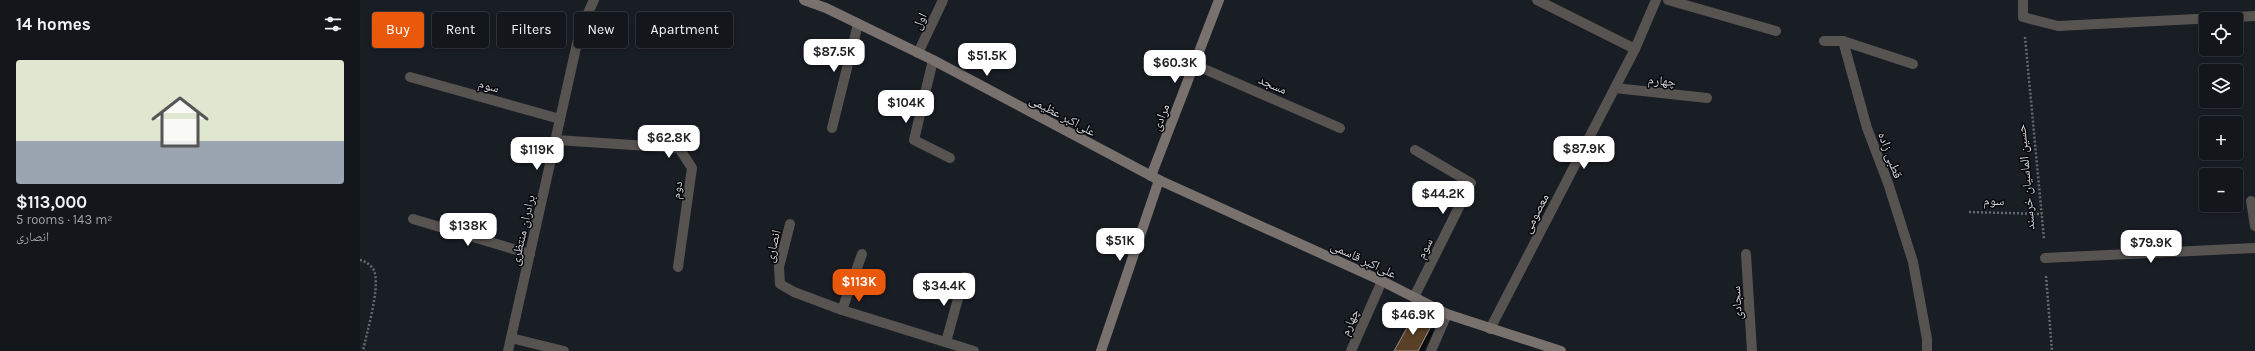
<!DOCTYPE html>
<meta charset="utf-8">
<style>
body{margin:0;font-family:Karla,"Noto Naskh Arabic",sans-serif;background:#202328;color:#f1f3f6;height:100vh;display:flex;flex-direction:column;font-size:15px;white-space:nowrap}
*{box-sizing:border-box;margin:0}
p{font-size:13px;color:#9d9fa3}
.icon{flex:none;width:22px;height:22px;fill:none;stroke:currentColor;stroke-width:2;stroke-linecap:round;stroke-linejoin:round}
.map{position:relative;flex:1;overflow:hidden}
.details{display:flex;flex-direction:column;background:#13161b;width:360px}
.details>*{flex:none}
.hud{position:absolute;left:12px;top:12px;width:380px;height:36px;display:flex;gap:8px}
.tools{position:absolute;left:1839px;top:12px;display:grid;gap:8px}
.tools a{display:grid;place-items:center;width:44px;height:44px;border-radius:4px;background:#13161b;box-shadow:0 2px 6px #0003,0 0 0 1px #32353a;font-size:20px}
.price{position:absolute;translate:-50% -34px;padding:0 9px;border-radius:8px;background:#fff;color:#222;font-size:13px;line-height:26px;filter:drop-shadow(0 1px 2px #0008)}
.price::after{content:'';position:absolute;left:50%;top:24px;width:12px;height:9px;margin-left:-6px;background:inherit;clip-path:polygon(0 0,100% 0,50% 100%)}
.price.selected{background:#ea580c;color:#fff}
ul{padding:0;list-style:none}
li{display:grid;align-content:center;gap:8px;height:212px;padding:0 16px}
li span{display:grid;place-items:center;height:124px;border-radius:4px;color:#555}
li>.icon{margin-inline-start:auto}
span .icon{width:72px;height:72px;fill:#fffc;stroke-width:1}
li b{font-size:17px}
h2{display:flex;justify-content:space-between;align-items:center;height:48px;padding:0 16px;font-size:17px}
.chip{padding:0 14px;border-radius:4px;background:#13161b;box-shadow:0 2px 6px #0003,0 0 0 1px #32353a;font-size:14px;line-height:36px}
.chip.selected{background:#ea580c;color:#fff}
main{display:flex;flex:1;min-height:0}
.map>svg:first-child{display:block}
.building{fill:#5a4126;stroke:#948c84;filter:url(#shadow)}
.lines{fill:none;stroke-linecap:round;stroke-linejoin:round}
.path{stroke:#66696f;stroke-width:2.5;stroke-dasharray:2 2;stroke-linecap:butt}
.lane{stroke:#575351;stroke-width:10}
.street{stroke:#575351;stroke-width:10}
.secondary{stroke:#78716e;stroke-width:10}
.labels{text-anchor:middle;stroke-width:3;stroke-linejoin:round;paint-order:stroke}
.street-label{font-size:13px;fill:#d2d4d9;stroke:#06070a}
</style>
<main>
<section class="details">
<h2>14 homes<svg class="icon" aria-label="filters" viewBox="0 0 24 24"><path d="M4 7h16M4 17h16"/><circle cx="9" cy="7" r="2"/><circle cx="15" cy="17" r="2"/></svg></h2>
<ul>
<li><span style="background:linear-gradient(#dfe7d0 65%,#9aa5b1 0)"><svg class="icon" aria-label="home" viewBox="0 0 24 24"><path d="M3 11l9-7 9 7M6 9v11h12V9"/></svg></span><div><b>$113,000</b><p>5 rooms · 143 m²</p><p>انصاری</p></div></li>
</ul>
</section>
<div class="map">
<svg width="1895" height="351" viewBox="0 0 1895 351">
<defs>
<filter id="shadow"><feDropShadow dx="3.5" dy="3.5" stdDeviation="1" flood-color="#0009"/></filter>
</defs>
<rect width="100%" height="100%" fill="#191d24"/>
<polygon class="building" points="1053,317 1071,326 1058,351 1034,351"/>
<g class="lines">
<g class="path">
<polyline points="1665,37 1684,239"/>
<polyline points="1609,212 1682,214"/>
<path d="M0,260C6,261 14,267 15,274C19,292 7,331 3,351"/>
<polyline points="1686,276 1692,351"/>
</g>
<g class="lane">
<polyline points="1308,0 1416,31"/>
<polyline points="1255,88 1347,98"/>
<polyline points="1891,201 1895,226"/>
<polyline points="1386,254 1392,351"/>
<polyline points="991,351 1022,281"/>
</g>
<g class="street">
<polyline points="1177,0 1275,49"/>
<polyline points="1663,0 1663,17 1698,26 1895,16"/>
<polyline points="1464,41 1483,41"/>
<polyline points="558,53 583,0"/>
<polyline points="573,60 554,140 590,158"/>
<polyline points="1553,64 1483,41 1507,128 1528,183 1553,262 1567,339 1567,351"/>
<polyline points="835,65 980,128"/>
<polyline points="50,77 200,119"/>
<polyline points="472,128 498,24"/>
<polyline points="196,140 319,148 332,168 318,267"/>
<polyline points="53,219 170,254"/>
<polyline points="430,224 419,267 420,284 434,292 482,310 614,351"/>
<polyline points="1685,258 1895,248"/>
<polyline points="1054,297 1111,183 1055,150"/>
<polyline points="482,310 502,254"/>
<polyline points="1130,329 1275,49 1296,0"/>
<polyline points="151,338 204,351"/>
<polyline points="586,342 604,277"/>
<polyline points="148,351 220,30 234,0"/>
<polyline points="1071,351 1087,314"/>
</g>
<g class="secondary">
<polyline points="444,0 466,8 573,60 799,180 1022,281 1087,314 1201,351"/>
<polyline points="791,176 859,0"/>
<polyline points="741,351 799,180"/>
</g>
</g>
<g class="labels">
<g class="street-label">
<text transform="translate(559 21) rotate(-64)" y="5">اول</text>
<text transform="translate(1302 80) rotate(6)" y="5">چهارم</text>
<text transform="translate(913 84) rotate(23)" y="5">مسجد</text>
<text transform="translate(129 85) rotate(16)" y="5">سوم</text>
<text transform="translate(703 115) rotate(28)" y="5">علی‌اکبر عظیمی</text>
<text transform="translate(800 117) rotate(-68)" y="5">مرادی</text>
<text transform="translate(1531 155) rotate(70)" y="5">قطبی زاده</text>
<text transform="translate(1665 177) rotate(-95)" y="5">حسین الماسیان خرسند</text>
<text transform="translate(316 190) rotate(-82)" y="5">دوم</text>
<text transform="translate(1634 200) rotate(2)" y="5">سوم</text>
<text transform="translate(1175 213) rotate(-63)" y="5">معصومی</text>
<text transform="translate(162 230) rotate(-77)" y="5">برادران منتظری</text>
<text transform="translate(412 246) rotate(-77)" y="5">انصاری</text>
<text transform="translate(1064 248) rotate(-63)" y="5">سوم</text>
<text transform="translate(1004 259) rotate(25)" y="5">علی‌اکبر قاسمی</text>
<text transform="translate(1376 303) rotate(-94)" y="5">سجادی</text>
<text transform="translate(989 322) rotate(-66)" y="5">چهارم</text>
</g>
</g>
</svg>
<div class="tools">
<a><svg class="icon" aria-label="locate" viewBox="0 0 24 24"><circle cx="12" cy="12" r="6"/><path d="M12 2v4M12 18v4M2 12h4M18 12h4"/></svg></a>
<a><svg class="icon" aria-label="layers" viewBox="0 0 24 24"><path d="M12 4l9 5-9 5-9-5zM3 14l9 5 9-5"/></svg></a>
<a>+</a>
<a>−</a>
</div>
<b class="price" style="left:474px;top:73px">$87.5K</b>
<b class="price" style="left:627px;top:77px">$51.5K</b>
<b class="price" style="left:815px;top:84px">$60.3K</b>
<b class="price" style="left:546px;top:124px">$104K</b>
<b class="price" style="left:309px;top:159px">$62.8K</b>
<b class="price" style="left:1224px;top:170px">$87.9K</b>
<b class="price" style="left:177px;top:171px">$119K</b>
<b class="price" style="left:1083px;top:215px">$44.2K</b>
<b class="price" style="left:108px;top:247px">$138K</b>
<b class="price" style="left:760px;top:262px">$51K</b>
<b class="price" style="left:1791px;top:264px">$79.9K</b>
<b class="price selected" style="left:499px;top:303px">$113K</b>
<b class="price" style="left:584px;top:307px">$34.4K</b>
<b class="price" style="left:1053px;top:336px">$46.9K</b>
<div class="hud">
<a class="chip selected">Buy</a>
<a class="chip">Rent</a>
<a class="chip">Filters</a>
<a class="chip">New</a>
<a class="chip">Apartment</a>
</div>
</div>
</main>
